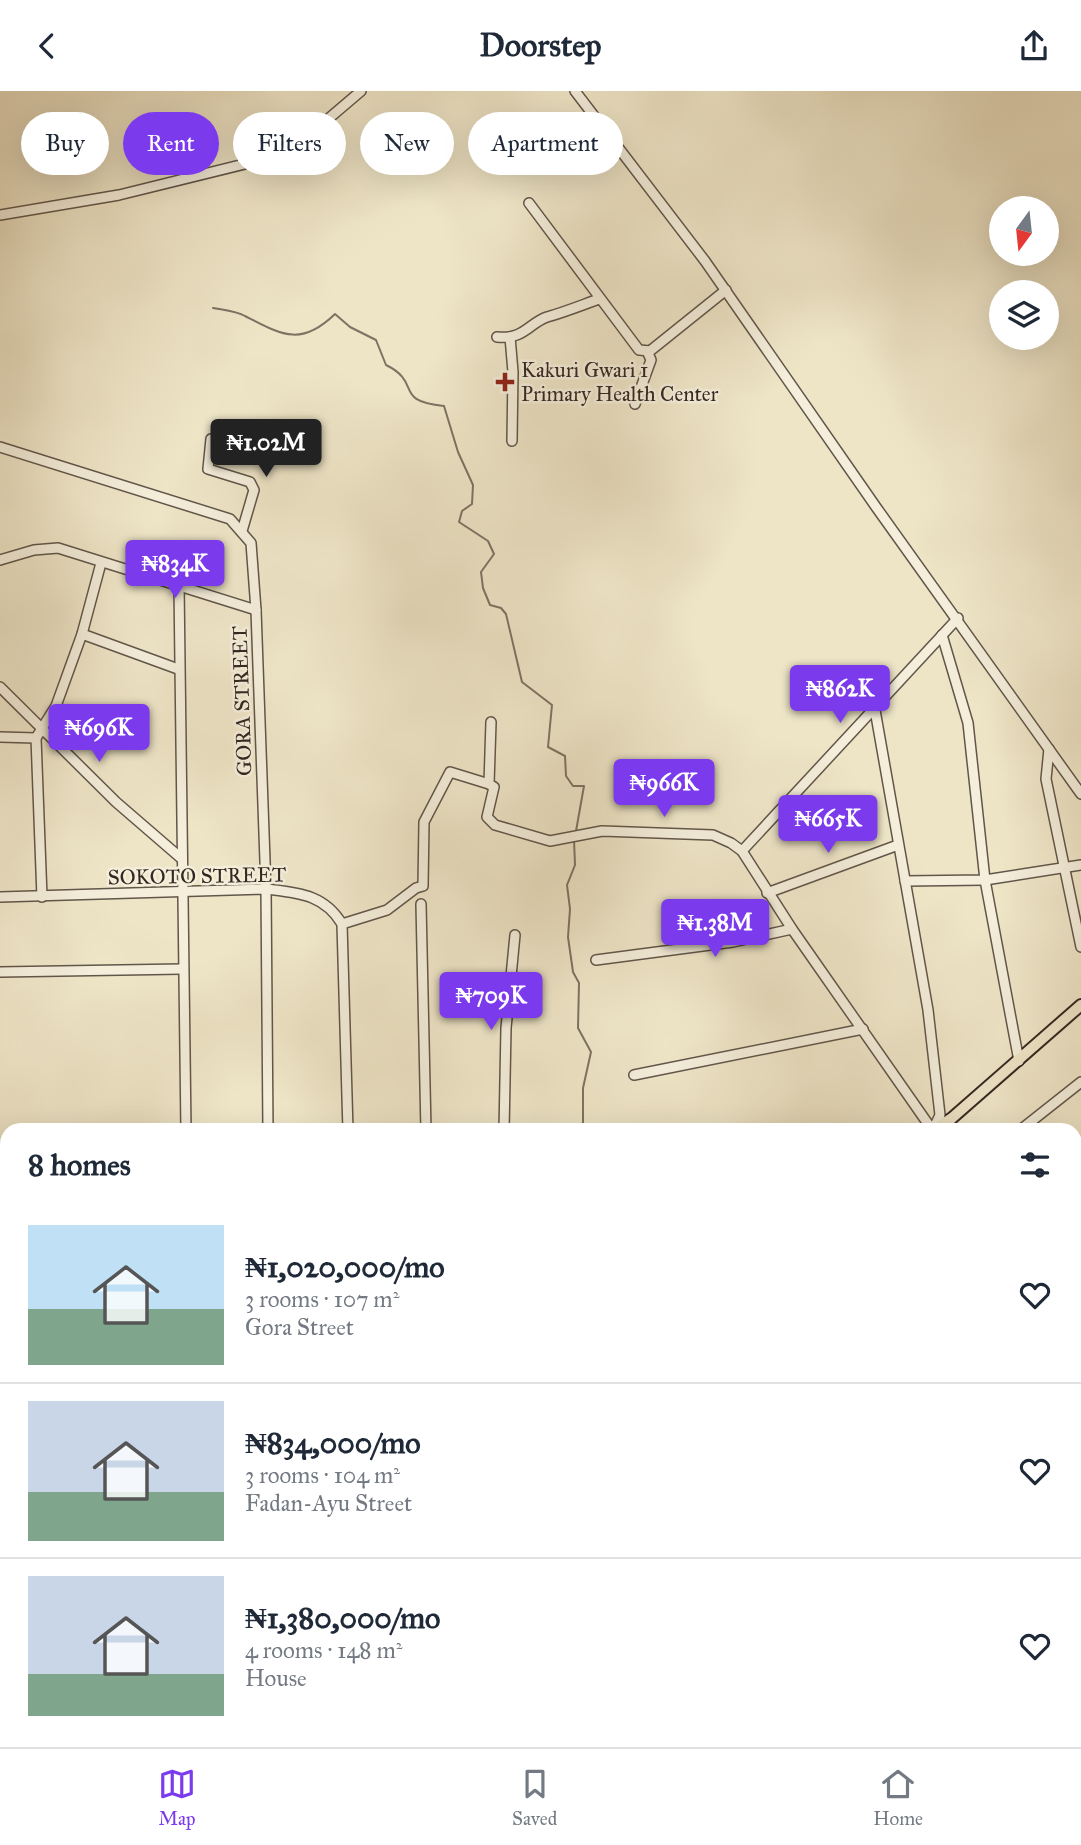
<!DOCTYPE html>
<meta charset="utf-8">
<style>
body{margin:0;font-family:"IM FELL Great Primer",serif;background:#f6f6f7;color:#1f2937;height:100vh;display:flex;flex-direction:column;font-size:26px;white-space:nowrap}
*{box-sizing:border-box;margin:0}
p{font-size:23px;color:#747a83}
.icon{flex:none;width:38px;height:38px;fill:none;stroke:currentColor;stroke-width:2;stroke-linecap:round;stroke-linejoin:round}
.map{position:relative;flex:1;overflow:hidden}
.panel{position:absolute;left:0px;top:1032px;width:1082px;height:625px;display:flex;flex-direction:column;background:#fff;border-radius:21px 21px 0 0;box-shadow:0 7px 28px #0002}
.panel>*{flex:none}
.hud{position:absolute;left:21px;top:21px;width:700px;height:63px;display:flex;gap:14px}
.needle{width:46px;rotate:195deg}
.fabs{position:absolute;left:989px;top:105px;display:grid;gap:14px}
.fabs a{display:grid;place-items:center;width:70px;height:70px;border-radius:50%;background:#fff;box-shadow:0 7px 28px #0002;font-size:35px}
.price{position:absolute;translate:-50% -60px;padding:0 16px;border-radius:7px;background:#7c3aed;color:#fff;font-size:23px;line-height:46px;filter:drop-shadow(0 2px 4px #0008)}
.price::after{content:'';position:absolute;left:50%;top:42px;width:21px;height:16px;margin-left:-10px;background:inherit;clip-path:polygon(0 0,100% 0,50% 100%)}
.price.selected{background:#222;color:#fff}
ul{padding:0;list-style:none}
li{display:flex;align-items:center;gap:21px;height:175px;padding:0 28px}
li+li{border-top:2px solid #e0e1e3}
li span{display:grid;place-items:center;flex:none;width:196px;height:140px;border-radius:0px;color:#555}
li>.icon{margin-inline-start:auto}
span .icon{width:84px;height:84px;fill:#fffc;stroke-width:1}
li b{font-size:30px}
h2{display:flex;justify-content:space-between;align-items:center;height:84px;padding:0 28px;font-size:30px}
.pill{padding:0 24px;border-radius:32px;background:#fff;box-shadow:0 7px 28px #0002;font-size:24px;line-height:63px}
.pill.selected{background:#7c3aed;color:#fff}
header{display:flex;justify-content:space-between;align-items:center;height:91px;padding:0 28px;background:#fff;font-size:32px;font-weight:800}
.tab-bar{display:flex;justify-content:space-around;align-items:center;height:98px;border-top:2px solid #e0e1e3;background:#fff;font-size:19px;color:#747a83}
.tab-bar a{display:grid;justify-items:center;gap:4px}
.tab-bar .selected{color:#7c3aed}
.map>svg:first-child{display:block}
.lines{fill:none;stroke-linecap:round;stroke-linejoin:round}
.stream{stroke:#7e7263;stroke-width:2}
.minor-casing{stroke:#62564a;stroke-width:12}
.major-casing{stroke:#342721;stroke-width:14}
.minor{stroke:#f4eedb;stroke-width:9}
.major{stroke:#eee5c7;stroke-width:10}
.poi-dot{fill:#8f2418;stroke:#f4eedb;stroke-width:2.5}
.labels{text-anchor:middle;stroke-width:5;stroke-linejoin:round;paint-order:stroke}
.poi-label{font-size:21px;fill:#342721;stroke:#f4eedb;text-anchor:start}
.street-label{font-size:21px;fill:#342721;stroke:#f4eedb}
</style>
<header><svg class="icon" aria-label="back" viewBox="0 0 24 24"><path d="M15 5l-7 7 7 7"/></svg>Doorstep<svg class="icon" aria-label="share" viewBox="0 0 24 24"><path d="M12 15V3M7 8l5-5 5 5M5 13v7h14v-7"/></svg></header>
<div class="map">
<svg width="1081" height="1656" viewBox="0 0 1081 1656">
<rect width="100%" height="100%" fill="#eee5c7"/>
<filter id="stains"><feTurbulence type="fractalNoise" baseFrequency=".00286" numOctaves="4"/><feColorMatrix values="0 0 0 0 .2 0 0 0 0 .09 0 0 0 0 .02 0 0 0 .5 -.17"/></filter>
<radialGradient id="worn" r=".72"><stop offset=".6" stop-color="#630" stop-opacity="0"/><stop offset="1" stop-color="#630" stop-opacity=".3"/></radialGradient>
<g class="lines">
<g class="stream">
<path d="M213,217C223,219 236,220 245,225C282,244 301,256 335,223L350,236L376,249L386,274C423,292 392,310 444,315L458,361L473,394L472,413L462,420L459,431L488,450L494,463L481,481L483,497L490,514L501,517L506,523L522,591L552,614L548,656L565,665L566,685L573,695H584L576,740"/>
<polyline points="574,749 575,774 567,794 570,818 568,846 573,881 579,892 578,937 591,961 583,997 583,1040"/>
<polyline points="661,1656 662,1650"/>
</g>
<g class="minor-casing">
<g id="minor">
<polyline points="575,0 705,170 876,416 1081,703"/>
<polyline points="529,112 639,259 650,260 726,199"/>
<polyline points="0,124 119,104 269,67 294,57 361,0"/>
<path d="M497,246C524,249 529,232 547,226C565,221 582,214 599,208"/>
<polyline points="510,246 513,281 512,350"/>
<polyline points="635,313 651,269 647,260"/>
<polyline points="211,348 208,378 250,391 254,399 242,440"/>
<polyline points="0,356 230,428 251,452 256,519 266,798 268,1040"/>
<polyline points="0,469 34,459 58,457 256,519"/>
<polyline points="179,495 186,1040"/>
<polyline points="82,543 178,578"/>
<polyline points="942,544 968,632 985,789 1019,970"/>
<polyline points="0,596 116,711 182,768"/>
<polyline points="875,619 928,919 940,1024 933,1039"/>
<polyline points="491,631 489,693 494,696 487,726 495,734 550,750 602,740 713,744 731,752 742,760 792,838 933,1040"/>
<polyline points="0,646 36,647"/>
<polyline points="1049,658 1046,688 1081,856"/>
<polyline points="742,760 958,527"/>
<polyline points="905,790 985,789 1081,774"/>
<polyline points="767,802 898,754"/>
<path d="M0,806L266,798C298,802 324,803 342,833L348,1040"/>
<polyline points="42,806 36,647 56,615 82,543 101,472"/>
<polyline points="421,813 426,1040"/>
<polyline points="342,833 387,819 416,797 423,795 424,731 450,681 489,693"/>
<polyline points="596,869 733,851 792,838"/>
<polyline points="0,881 182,878"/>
<polyline points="634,984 863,938"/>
<polyline points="504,1040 506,937 515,844"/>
<polyline points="1019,1040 1081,991"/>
<polyline points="0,1070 7,1071"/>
<polyline points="0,1174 7,1174"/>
<polyline points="1074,1227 1081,1224"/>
<polyline points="0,1298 7,1298"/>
<polyline points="0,1463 7,1463"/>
<polyline points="1074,1565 1081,1563"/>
<polyline points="0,1629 7,1629"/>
<polyline points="72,1650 72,1656"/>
<polyline points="120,1650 120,1656"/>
<polyline points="203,1650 203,1656"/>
<polyline points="285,1650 285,1656"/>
<polyline points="363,1650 363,1656"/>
<polyline points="442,1650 442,1656"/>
<polyline points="505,1650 505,1656"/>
<polyline points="559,1650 559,1656"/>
<polyline points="604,1650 604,1656"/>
<polyline points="926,1650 928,1656"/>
<polyline points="1045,1650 1045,1656"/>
</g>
</g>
<g class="major-casing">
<polyline id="major" points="933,1040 952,1027 1081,914"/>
</g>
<use href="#minor" class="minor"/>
<use href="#major" class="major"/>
</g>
<path class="poi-dot" d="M501.5 280.5h7v7h7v7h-7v7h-7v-7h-7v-7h7z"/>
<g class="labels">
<g class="poi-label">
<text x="521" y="286">Kakuri Gwari 1<tspan x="521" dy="24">Primary Health Center</tspan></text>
</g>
<g class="street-label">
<text transform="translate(242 610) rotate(-92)" y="7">GORA STREET</text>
<text transform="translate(197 785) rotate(-1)" y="7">SOKOTO STREET</text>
</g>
</g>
<rect width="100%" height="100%" filter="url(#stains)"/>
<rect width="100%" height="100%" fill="url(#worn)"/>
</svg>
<div class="fabs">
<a><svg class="needle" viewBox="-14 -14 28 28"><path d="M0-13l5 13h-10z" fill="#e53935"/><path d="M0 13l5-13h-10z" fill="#747a83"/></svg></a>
<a><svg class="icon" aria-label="layers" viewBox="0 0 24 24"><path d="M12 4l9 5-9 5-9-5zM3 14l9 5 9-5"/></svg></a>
</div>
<b class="price selected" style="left:266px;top:388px">₦1.02M</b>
<b class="price" style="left:175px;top:509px">₦834K</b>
<b class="price" style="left:840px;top:634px">₦862K</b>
<b class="price" style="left:99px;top:673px">₦696K</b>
<b class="price" style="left:664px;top:728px">₦966K</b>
<b class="price" style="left:828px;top:764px">₦665K</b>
<b class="price" style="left:715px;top:868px">₦1.38M</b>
<b class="price" style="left:491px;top:941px">₦709K</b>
<div class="hud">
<a class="pill">Buy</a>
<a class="pill selected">Rent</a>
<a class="pill">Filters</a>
<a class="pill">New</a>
<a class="pill">Apartment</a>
</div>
<section class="panel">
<h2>8 homes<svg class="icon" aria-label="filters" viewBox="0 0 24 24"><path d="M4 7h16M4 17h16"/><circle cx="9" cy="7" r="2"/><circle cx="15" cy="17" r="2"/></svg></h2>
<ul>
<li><span style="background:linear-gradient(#bfe0f5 60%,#7fa58c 0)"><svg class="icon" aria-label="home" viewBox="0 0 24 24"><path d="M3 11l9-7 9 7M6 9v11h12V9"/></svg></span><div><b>₦1,020,000/mo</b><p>3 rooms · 107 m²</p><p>Gora Street</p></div><svg class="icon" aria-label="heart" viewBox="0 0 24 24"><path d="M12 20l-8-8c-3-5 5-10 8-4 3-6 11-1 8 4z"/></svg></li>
<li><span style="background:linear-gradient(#c9d6e8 65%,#7fa58c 0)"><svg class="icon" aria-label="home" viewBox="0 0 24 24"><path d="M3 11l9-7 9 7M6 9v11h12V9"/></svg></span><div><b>₦834,000/mo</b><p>3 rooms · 104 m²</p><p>Fadan-Ayu Street</p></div><svg class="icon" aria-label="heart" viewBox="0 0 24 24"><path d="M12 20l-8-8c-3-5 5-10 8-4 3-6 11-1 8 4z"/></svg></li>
<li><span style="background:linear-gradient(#c9d6e8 70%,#7fa58c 0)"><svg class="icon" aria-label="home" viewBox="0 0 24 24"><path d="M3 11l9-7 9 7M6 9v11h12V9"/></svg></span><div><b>₦1,380,000/mo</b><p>4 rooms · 148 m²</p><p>House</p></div><svg class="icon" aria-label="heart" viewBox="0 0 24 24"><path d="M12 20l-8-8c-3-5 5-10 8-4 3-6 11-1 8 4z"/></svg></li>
</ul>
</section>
</div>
<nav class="tab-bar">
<a class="selected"><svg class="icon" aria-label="map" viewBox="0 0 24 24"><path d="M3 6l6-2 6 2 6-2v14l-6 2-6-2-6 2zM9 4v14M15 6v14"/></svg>Map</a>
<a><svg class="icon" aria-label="saved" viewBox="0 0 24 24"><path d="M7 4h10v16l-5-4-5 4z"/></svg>Saved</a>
<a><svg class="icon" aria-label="home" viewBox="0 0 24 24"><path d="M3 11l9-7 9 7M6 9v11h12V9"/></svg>Home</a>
</nav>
